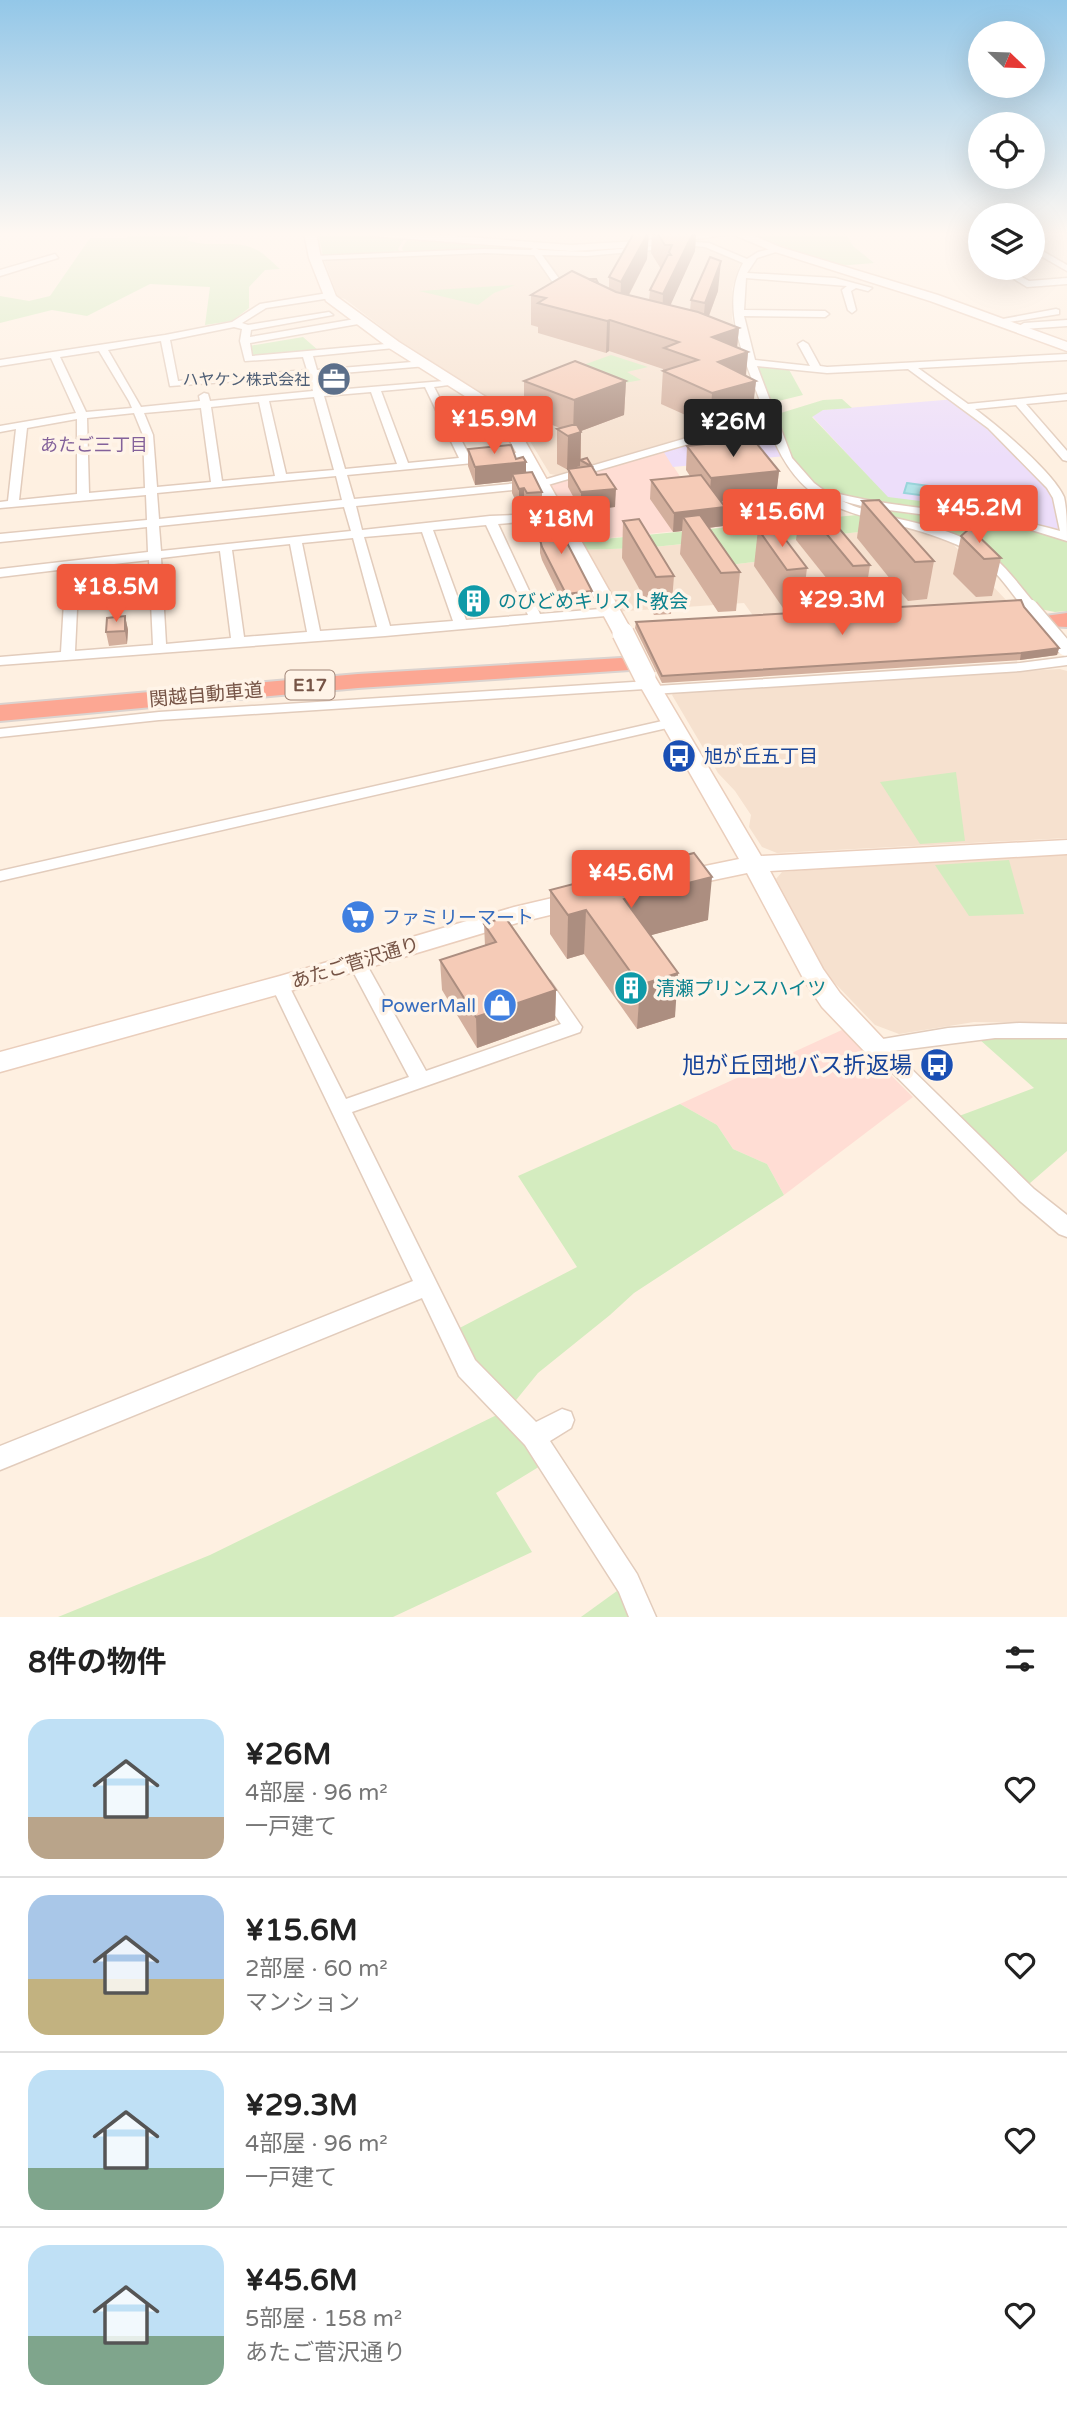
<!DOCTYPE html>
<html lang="ja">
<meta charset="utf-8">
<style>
body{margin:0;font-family:"Varela Round","Noto Sans JP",sans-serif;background:#f6f6f6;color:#222;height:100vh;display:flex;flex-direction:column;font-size:26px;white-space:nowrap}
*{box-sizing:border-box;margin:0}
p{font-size:23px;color:#767676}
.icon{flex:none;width:38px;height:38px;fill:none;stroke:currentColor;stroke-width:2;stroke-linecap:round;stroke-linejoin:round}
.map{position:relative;height:1617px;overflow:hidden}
.panel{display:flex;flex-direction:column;background:#fff;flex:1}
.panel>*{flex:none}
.needle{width:46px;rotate:113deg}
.fabs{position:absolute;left:968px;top:21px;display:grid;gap:14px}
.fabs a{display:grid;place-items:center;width:77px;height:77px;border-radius:50%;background:#fff;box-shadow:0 7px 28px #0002;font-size:35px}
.price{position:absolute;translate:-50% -60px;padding:0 16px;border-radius:7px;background:#f0593d;color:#fff;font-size:23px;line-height:46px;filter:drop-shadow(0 2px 4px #0008)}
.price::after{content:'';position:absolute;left:50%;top:42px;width:21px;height:16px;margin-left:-10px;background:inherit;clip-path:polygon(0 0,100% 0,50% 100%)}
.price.current{background:#222;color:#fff}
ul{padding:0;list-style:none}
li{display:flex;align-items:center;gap:21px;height:175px;padding:0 28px}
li+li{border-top:2px solid #e0e0e0}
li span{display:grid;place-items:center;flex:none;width:196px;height:140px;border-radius:21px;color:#555}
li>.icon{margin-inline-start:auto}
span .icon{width:84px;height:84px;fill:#fffc;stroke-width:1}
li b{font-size:30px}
h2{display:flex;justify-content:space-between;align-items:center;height:84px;padding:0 28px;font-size:30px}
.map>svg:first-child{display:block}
.residential{fill:#f6e1cf}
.commercial{fill:#ffddd4}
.education{fill:#eddefa}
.green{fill:#d4ecbf}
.water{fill:#b4e4e8;stroke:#9ad5db;stroke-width:2}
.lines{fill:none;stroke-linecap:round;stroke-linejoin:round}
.street-casing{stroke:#e2ccbc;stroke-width:3}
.secondary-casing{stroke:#eacebc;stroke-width:3}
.highway-casing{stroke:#dbd3cf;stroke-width:4}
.street{fill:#fff;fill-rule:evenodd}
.secondary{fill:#fff;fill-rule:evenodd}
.highway{fill:#fca793;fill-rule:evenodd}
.street-bridge-casing{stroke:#e2ccbc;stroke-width:18;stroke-linecap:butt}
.secondary-bridge-casing{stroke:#eacebc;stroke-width:24;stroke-linecap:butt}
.street-bridge{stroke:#fff;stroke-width:15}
.secondary-bridge{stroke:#fff;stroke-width:21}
.wall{fill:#d3af9d}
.shaded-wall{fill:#ac8e80}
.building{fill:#f5cbb7;stroke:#ac8e80;stroke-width:2}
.labels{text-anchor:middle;stroke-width:7;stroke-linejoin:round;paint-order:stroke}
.far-service-label{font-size:16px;fill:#4e5e75;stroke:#fff4e8;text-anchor:end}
.far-neighbourhood-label{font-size:18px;fill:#83619a;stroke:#fff4e8}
.shield{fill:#fff4e8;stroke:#9f8477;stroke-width:2}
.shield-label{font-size:18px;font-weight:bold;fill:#765446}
.culture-label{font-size:19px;fill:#0d838f;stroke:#fff4e8;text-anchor:start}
.street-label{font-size:19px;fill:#765446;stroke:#fff4e8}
.transit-label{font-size:19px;fill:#164399;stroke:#fff4e8;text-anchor:start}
.shop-label{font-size:19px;fill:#366cbe;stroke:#fff4e8;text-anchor:start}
.near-transit-label{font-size:23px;fill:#164399;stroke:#fff4e8;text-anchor:end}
</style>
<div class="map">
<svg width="1067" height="1617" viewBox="0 0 1067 1617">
<rect width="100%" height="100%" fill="#fef0e1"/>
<g class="residential">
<polygon points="703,246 740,263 732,289 732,319 743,364 761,415 556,475 550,474 525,433 506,409 397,339 345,299 338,297 324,260 478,252 597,255"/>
<polygon points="912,526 946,537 1007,601 754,617 744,603 612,612 576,550 644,548 703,542 721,566 785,558 760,543"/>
<polygon points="1060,669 1067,671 1067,838 777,853 762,847 749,827 751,815 735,791 718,773 672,695 674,692"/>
<polygon points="1067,847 1067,1027 1043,1023 974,1022 899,1034 875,1025 828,976 776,879 782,872 831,868 839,858"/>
</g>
<g class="commercial">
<polygon points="662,449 683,481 707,490 734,525 572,542 542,482"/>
<polygon points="844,1029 913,1097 784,1195 767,1164 733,1149 717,1125 680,1104"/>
</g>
<g class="education">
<polygon points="956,399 992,426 1059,498 1067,537 1026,525 1017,513 888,498 812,416 823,410"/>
<polygon points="771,416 786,456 673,467 662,449"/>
</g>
<g class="green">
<path d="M131,233H190L187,240C209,249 232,239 253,248C263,252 272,262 280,269L265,270L249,287V308L232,321L205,325L210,287L150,284L87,316L52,310L0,323V296L29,301L50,296L90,238H126Z"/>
<polygon points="318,233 404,239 398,249 401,253 323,256"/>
<polygon points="745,233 845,233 853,246 874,263 838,266"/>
<polygon points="408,239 522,249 524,250 404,253 402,248"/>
<polygon points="515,285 494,293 478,305 419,291"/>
<polygon points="303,337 319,351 250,356 249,346"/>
<polygon points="611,355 648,367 627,372 641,380 624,383 575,368"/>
<polygon points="751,363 787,366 803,395 766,404"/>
<polygon points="842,399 852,408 823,410 812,417 888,497 1017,513 1030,522 1027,525 1067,537 1067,611 1055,612 1030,607 988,558 912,526 762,543 786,558 721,566 702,542 644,548 576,550 572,542 857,515 843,508 790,464 771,416 823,400"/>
<polygon points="956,772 965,841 920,844 880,782"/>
<polygon points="1009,860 1024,914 969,916 935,865"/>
<polygon points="970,1031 1067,1031 1067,1151 1022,1190 951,1119 1034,1088"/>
<polygon points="680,1104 717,1125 733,1149 767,1164 784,1195 634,1293 610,1315 538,1373 508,1410 550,1460 496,1493 532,1552 393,1617 58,1617 210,1555 507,1410 450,1333 577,1267 518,1176"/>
<polygon points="628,1583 643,1617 581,1617"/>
</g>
<polygon class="water" points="907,483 959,490 957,500 904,493"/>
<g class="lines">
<g class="street-casing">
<g id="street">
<path d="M695,242L709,243L747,259L758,252L779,247V251L757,258L747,273L835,278L872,288L868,291L856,288L851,291L856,310L852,313L848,310L842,290L847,286L746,278L744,310L825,311L829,314L825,317L744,316L755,360L810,366L798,344L803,341L808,344L820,366L827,367L1067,354V360L918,368L968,404L1067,394V400L1026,404L1067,451V461L1063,460L1016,405L975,409C998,426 1053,472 1064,497C1067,510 1067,527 1067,541L1025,528L866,507L842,501C887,522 942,521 983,549C1004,563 1019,585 1035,604V610H1025C1008,588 991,562 966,549C880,506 803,534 767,421L541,487L356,506L362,530L490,516L559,513V517L555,519L498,524L540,614L612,608L617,609V615L385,636L0,665V657L61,652L66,569L0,577V569L148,552L147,527L0,542V534L147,520L146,495L0,508V502L8,501L16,429L0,432V426L76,413L51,358L0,366V360L165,335L232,322L260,304L328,293L332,296L331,298L266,308L242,323L248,325L329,312L333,315L251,330L250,337L361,318L366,321L364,323L250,343L252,356L397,343L399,345L394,348L313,356L317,370L424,361L427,362V366L318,375L323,391L456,380V384L434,387L470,457L526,452L531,455L526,458L347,475L354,499L540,481L765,415C750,369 717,310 743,263L705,247L695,246L587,256L542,255L560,280L575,290L576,292L572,295L554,284L534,255L485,253L315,260L311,258L315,256L485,249L531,250L534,247L539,250L587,252ZM234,327L242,329L240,341L245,361L303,357L307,370L178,381L170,340ZM161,341L170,386L309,376L313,391L210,401L208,394L204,393L199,396L200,401L141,407L108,350ZM99,351L129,401L132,408L86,412L60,357ZM757,366L827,373L908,369L988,428L1047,488L1053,498L1060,531C988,510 912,512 839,494L833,497L814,483L792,458ZM425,387L459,458L408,463L381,391ZM371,392L397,464L345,469L324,396ZM314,397L334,470L286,474L269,401ZM259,402L275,476L222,481L211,407ZM201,408L211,482L157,487L153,435L144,413ZM134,413L143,435L145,488L89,493L87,418ZM77,419V494L19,500L27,428ZM336,476L342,500L159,519L157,493ZM344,507L351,531L161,551L159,526ZM486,525L528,615L466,620L433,530ZM422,532L453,621L390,626L364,537ZM353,538L377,627L320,631L302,543ZM290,544L307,632L244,637L232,550ZM220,551L231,638L166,644L161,558ZM149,560L153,645L75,651L79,568Z"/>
<polygon points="1032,245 1067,265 1067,271 1032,251"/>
<polygon points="55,254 58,258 0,276 0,270"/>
<polygon points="996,268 1006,268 1029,281 1067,278 1067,284 1027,287"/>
<polygon points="1056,309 1059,310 1059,314 997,324 992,321"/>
<polygon points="1067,320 1067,326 1024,329 1019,326 1024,323"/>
<polygon points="1067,657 1067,665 1020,671 652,694 645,689 159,720 0,737 0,729 159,712 649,681 656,686 1020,663"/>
<polygon points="671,719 678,723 676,726 0,881 0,871"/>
<polygon points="357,956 363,958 426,1071 561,1024 535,986 538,981 550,981 582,1027 580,1032 352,1112 475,1360 536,1422 562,1409 571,1412 574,1420 571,1428 550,1441 637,1574 656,1617 629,1617 619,1592 525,1445 459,1376 422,1298 0,1470 0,1446 413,1281 271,985 274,980 286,980 346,1099 409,1077 348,962 351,958"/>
<polygon points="1019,1023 1067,1024 1067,1038 995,1038 893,1051 1034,1189 1067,1215 1067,1237 1059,1234 1020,1201 867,1047 870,1042 877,1040 948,1028"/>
</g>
</g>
<g class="secondary-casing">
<g id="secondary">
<polygon points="304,233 316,233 321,258 336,296 399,342 497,404 515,423 633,633 630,637 616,637 613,633 503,428 487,410 389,348 326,301 309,258"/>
<polygon points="366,233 415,233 571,245 639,241 701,233 747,233 780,247 938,295 1067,342 1067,351 930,301 772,251 732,234 639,247 571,251 372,236"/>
<polygon points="645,671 652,673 655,677 761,856 1067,840 1067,854 770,871 823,969 840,993 891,1047 887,1054 877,1057 867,1054 822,1007 804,980 747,873 680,887 671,885 668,879 671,873 739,859 635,677 638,673"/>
<polygon points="578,892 587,894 590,900 587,906 517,923 280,994 0,1072 0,1052 280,976 514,907"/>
</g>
</g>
<g class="highway-casing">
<g id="highway">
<polygon points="1067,613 1067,627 1045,626 1041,621 1045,616"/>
<polygon points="621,658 630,660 633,665 630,670 358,688 0,721 0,705 358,674"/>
</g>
</g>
<use href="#street" class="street"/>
<use href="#secondary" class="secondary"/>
<use href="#highway" class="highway"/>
<g class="street-bridge-casing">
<polyline id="street-bridge" points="1030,607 1065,648"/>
</g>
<g class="secondary-bridge-casing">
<polyline id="secondary-bridge" points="623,633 645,677"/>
</g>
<use href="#street-bridge" class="street-bridge"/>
<use href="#secondary-bridge" class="secondary-bridge"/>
</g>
<g class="wall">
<polygon points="652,233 696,233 695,251 670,305 690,311 691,300 718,291 709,316 739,328 737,348 748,352 746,376 756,381 752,414 710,426 661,404 663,369 609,351 606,353 538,333 538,327 531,325 531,295 598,283 609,288 609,277 647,259 629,295 649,300 650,290 661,269 651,253"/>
<polygon points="524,381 626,381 624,415 581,431 581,460 587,458 615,507 581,511 568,487 568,470 557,464 557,429 560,428 524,414"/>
<polygon points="687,446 779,471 776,496 721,501 725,507 723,526 709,528 740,572 736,611 718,612 680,554 682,531 673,532 650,499 651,480 690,476 686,470"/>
<polygon points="468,449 516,459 526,462 526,473 542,492 542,511 592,591 592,603 565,607 542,560 540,553 540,540 542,540 534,524 534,512 527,512 524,507 519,508 512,493 512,481 475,485 468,466"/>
<polygon points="862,501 934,561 927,599 908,601 857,538"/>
<polygon points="801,503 870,565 864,603 847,604 796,540"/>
<polygon points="623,521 674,576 671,614 654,615 622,558"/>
<polygon points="758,529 807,568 802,607 783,608 754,566"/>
<polygon points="961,536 1001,558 992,596 976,597 953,574"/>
<polygon points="1024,607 1059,648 1057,655 1020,660 662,683 635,628 636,622"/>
<polygon points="125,616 128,630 127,644 109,646 106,632"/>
<polygon points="550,890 708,920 651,935 675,1017 637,1029 584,954 567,959 550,934"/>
<polygon points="484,924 556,990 555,1020 477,1048 442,990 440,960 485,946"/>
</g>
<g class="shaded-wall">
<polygon points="648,233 649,233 647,259 620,312 621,282"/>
<polygon points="693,233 696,233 695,251 662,324 663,294"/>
<polygon points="721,261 718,291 702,334 705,303"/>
<polygon points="610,320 609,351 606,353 607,321"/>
<polygon points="739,328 736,356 748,352 745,383 756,381 752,414 710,426 712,393 712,337"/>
<polygon points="626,381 624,415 573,434 574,400"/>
<polygon points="581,432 580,466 567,470 568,436"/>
<polygon points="526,462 526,480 512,474 512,481 475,485 475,467"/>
<polygon points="779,471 776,496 709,503 711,478"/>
<polygon points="524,488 524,507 519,508 519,489"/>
<polygon points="616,489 615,507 581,511 581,492"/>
<polygon points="725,507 723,526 691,530 683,517 682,531 673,532 674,513"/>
<polygon points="592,591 592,603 565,607 566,594"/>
<polygon points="125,616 128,630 127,644 125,631"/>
<polygon points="1059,648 1057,655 1020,660 1021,653"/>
<polygon points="712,877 708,920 622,943 624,899"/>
<polygon points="586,910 584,954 567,959 568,915"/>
<polygon points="678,973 675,1017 637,1029 640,985"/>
<polygon points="556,990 555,1020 477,1048 476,1017"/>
</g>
<g class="building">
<polygon points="634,233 648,233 621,282 609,277"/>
<polygon points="657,233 693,233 663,294 650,290 668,255 671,255 669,252 672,245 665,245"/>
<polygon points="710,257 721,261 705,303 691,300"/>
<polygon points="572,271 616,292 698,312 739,328 712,337 748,352 718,362 756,381 712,393 663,371 698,360 664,348 679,342 610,320 607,321 538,303 546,298 531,295"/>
<polygon points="589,279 596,279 598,283"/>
<polygon points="575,361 626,381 574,400 524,381"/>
<polygon points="572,425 577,425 581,432 568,436 557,429"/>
<polygon points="753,439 779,471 711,478 687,446"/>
<polygon points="511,445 516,459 523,457 526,462 475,467 468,449"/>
<polygon points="587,458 597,475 606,474 616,489 581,492 568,469 591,466 580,460"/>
<polygon points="532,472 542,492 527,493 524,488 519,489 512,474"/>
<polygon points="701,475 725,507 674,513 651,480"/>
<polygon points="879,500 934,561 915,562 862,501"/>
<polygon points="816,501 870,565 853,566 801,503"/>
<polygon points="550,510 592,591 566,594 542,547 540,540 548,539 534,511"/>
<polygon points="700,515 740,572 721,573 683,517"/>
<polygon points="639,519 674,576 656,577 623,521"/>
<polygon points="776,527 807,568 787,570 758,529"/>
<polygon points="970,528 1001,558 984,559 961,536"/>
<polygon points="1021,600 1024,607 1059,648 1021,653 662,676 636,622"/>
<polygon points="125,616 125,631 106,632 107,618"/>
<polygon points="694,853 712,877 624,899 678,973 640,985 586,910 568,915 550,890"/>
<polygon points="505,917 556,990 476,1017 440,960 496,942 484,924"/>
</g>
<linearGradient id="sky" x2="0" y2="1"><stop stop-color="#93c7e8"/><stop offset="0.51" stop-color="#fff8f2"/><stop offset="1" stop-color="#fff8f2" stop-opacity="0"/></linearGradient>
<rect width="1067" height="459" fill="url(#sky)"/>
<defs>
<g id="office-disc" transform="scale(1.75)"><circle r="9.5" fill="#5c6f8a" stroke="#fff4e8"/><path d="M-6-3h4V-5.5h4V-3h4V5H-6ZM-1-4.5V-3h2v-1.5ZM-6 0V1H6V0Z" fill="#fff"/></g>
<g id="building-disc" transform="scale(1.75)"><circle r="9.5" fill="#0f9aa8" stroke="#fff4e8"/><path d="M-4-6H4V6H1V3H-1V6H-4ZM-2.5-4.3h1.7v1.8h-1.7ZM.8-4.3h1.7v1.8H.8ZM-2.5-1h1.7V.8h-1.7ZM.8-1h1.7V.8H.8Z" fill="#fff"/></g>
<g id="bus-disc" transform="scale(1.75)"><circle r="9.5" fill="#1a4fb4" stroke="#fff4e8"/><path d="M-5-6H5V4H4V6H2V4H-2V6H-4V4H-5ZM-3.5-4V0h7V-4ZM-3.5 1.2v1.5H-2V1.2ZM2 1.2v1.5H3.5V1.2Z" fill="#fff"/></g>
<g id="supermarket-disc" transform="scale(1.75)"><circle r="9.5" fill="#3f7fe0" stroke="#fff4e8"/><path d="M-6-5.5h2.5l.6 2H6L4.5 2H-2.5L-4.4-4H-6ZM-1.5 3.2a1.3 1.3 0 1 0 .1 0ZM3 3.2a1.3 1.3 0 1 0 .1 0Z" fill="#fff"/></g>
<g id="shop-disc" transform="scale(1.75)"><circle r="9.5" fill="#3f7fe0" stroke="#fff4e8"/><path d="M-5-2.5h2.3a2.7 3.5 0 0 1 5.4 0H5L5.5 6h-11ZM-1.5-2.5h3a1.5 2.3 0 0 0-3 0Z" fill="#fff"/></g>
</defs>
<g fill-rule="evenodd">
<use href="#office-disc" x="334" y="379"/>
<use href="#building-disc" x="474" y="601"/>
<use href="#bus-disc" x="679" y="756"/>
<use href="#supermarket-disc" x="358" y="917"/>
<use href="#building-disc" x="631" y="988"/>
<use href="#shop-disc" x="500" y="1005"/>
<use href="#bus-disc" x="937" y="1065"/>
</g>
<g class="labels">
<g class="far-service-label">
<text x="310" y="385">ハヤケン株式会社</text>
</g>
<g class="far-neighbourhood-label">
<text x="94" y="451">あたご三丁目</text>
</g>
<rect class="shield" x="285.5" y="670.5" width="49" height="29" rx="5"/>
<g class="shield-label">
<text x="310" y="691">E17</text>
</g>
<g class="culture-label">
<text x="498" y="608">のびどめキリスト教会</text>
<text x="656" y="995">清瀬プリンスハイツ</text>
</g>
<g class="street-label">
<text transform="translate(206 694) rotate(-5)" y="7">関越自動車道</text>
<text transform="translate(355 962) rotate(-17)" y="7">あたご菅沢通り</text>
</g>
<g class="transit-label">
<text x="704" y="763">旭が丘五丁目</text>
</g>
<g class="shop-label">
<text x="382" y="924">ファミリーマート</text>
<text x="476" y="1012" text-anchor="end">PowerMall</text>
</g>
<g class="near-transit-label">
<text x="912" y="1073">旭が丘団地バス折返場</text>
</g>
</g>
</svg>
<div class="fabs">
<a><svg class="needle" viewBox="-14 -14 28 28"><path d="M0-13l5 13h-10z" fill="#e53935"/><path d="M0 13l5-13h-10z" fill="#767676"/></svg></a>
<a><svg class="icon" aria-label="locate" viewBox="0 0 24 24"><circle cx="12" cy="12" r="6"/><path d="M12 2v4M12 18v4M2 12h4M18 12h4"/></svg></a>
<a><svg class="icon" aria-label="layers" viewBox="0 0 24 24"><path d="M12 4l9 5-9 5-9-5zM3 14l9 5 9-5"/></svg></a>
</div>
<b class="price" style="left:494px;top:456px">¥15.9M</b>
<b class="price current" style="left:733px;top:459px">¥26M</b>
<b class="price" style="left:979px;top:545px">¥45.2M</b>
<b class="price" style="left:782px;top:549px">¥15.6M</b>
<b class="price" style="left:561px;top:556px">¥18M</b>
<b class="price" style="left:116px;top:624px">¥18.5M</b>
<b class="price" style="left:842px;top:637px">¥29.3M</b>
<b class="price" style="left:631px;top:910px">¥45.6M</b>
</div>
<section class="panel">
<h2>8件の物件<svg class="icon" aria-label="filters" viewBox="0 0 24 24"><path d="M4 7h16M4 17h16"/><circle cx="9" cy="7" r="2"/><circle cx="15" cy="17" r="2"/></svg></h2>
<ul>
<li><span style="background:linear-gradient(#bfe0f5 70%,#b9a48a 0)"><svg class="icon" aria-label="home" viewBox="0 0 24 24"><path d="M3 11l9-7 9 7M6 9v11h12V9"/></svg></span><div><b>¥26M</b><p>4部屋 · 96 m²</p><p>一戸建て</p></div><svg class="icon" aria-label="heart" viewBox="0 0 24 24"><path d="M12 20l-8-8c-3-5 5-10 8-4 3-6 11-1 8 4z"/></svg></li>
<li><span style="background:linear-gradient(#a9c7e8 60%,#c2b280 0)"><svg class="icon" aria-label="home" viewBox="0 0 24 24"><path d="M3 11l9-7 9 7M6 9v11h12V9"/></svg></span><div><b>¥15.6M</b><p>2部屋 · 60 m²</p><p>マンション</p></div><svg class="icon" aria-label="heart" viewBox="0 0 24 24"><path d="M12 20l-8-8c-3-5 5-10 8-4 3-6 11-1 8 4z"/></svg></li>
<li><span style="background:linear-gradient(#bfe0f5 70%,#7fa58c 0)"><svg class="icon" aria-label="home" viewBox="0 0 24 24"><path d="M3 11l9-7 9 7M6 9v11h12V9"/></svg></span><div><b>¥29.3M</b><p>4部屋 · 96 m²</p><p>一戸建て</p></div><svg class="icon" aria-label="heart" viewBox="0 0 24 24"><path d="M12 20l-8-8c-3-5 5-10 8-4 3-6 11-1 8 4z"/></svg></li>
<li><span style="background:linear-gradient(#bfe0f5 65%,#7fa58c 0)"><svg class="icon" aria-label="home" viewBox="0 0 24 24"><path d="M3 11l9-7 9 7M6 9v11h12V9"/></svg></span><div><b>¥45.6M</b><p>5部屋 · 158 m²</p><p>あたご菅沢通り</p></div><svg class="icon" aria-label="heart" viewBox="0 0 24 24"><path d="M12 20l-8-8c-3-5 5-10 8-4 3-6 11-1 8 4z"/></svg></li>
</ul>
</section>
